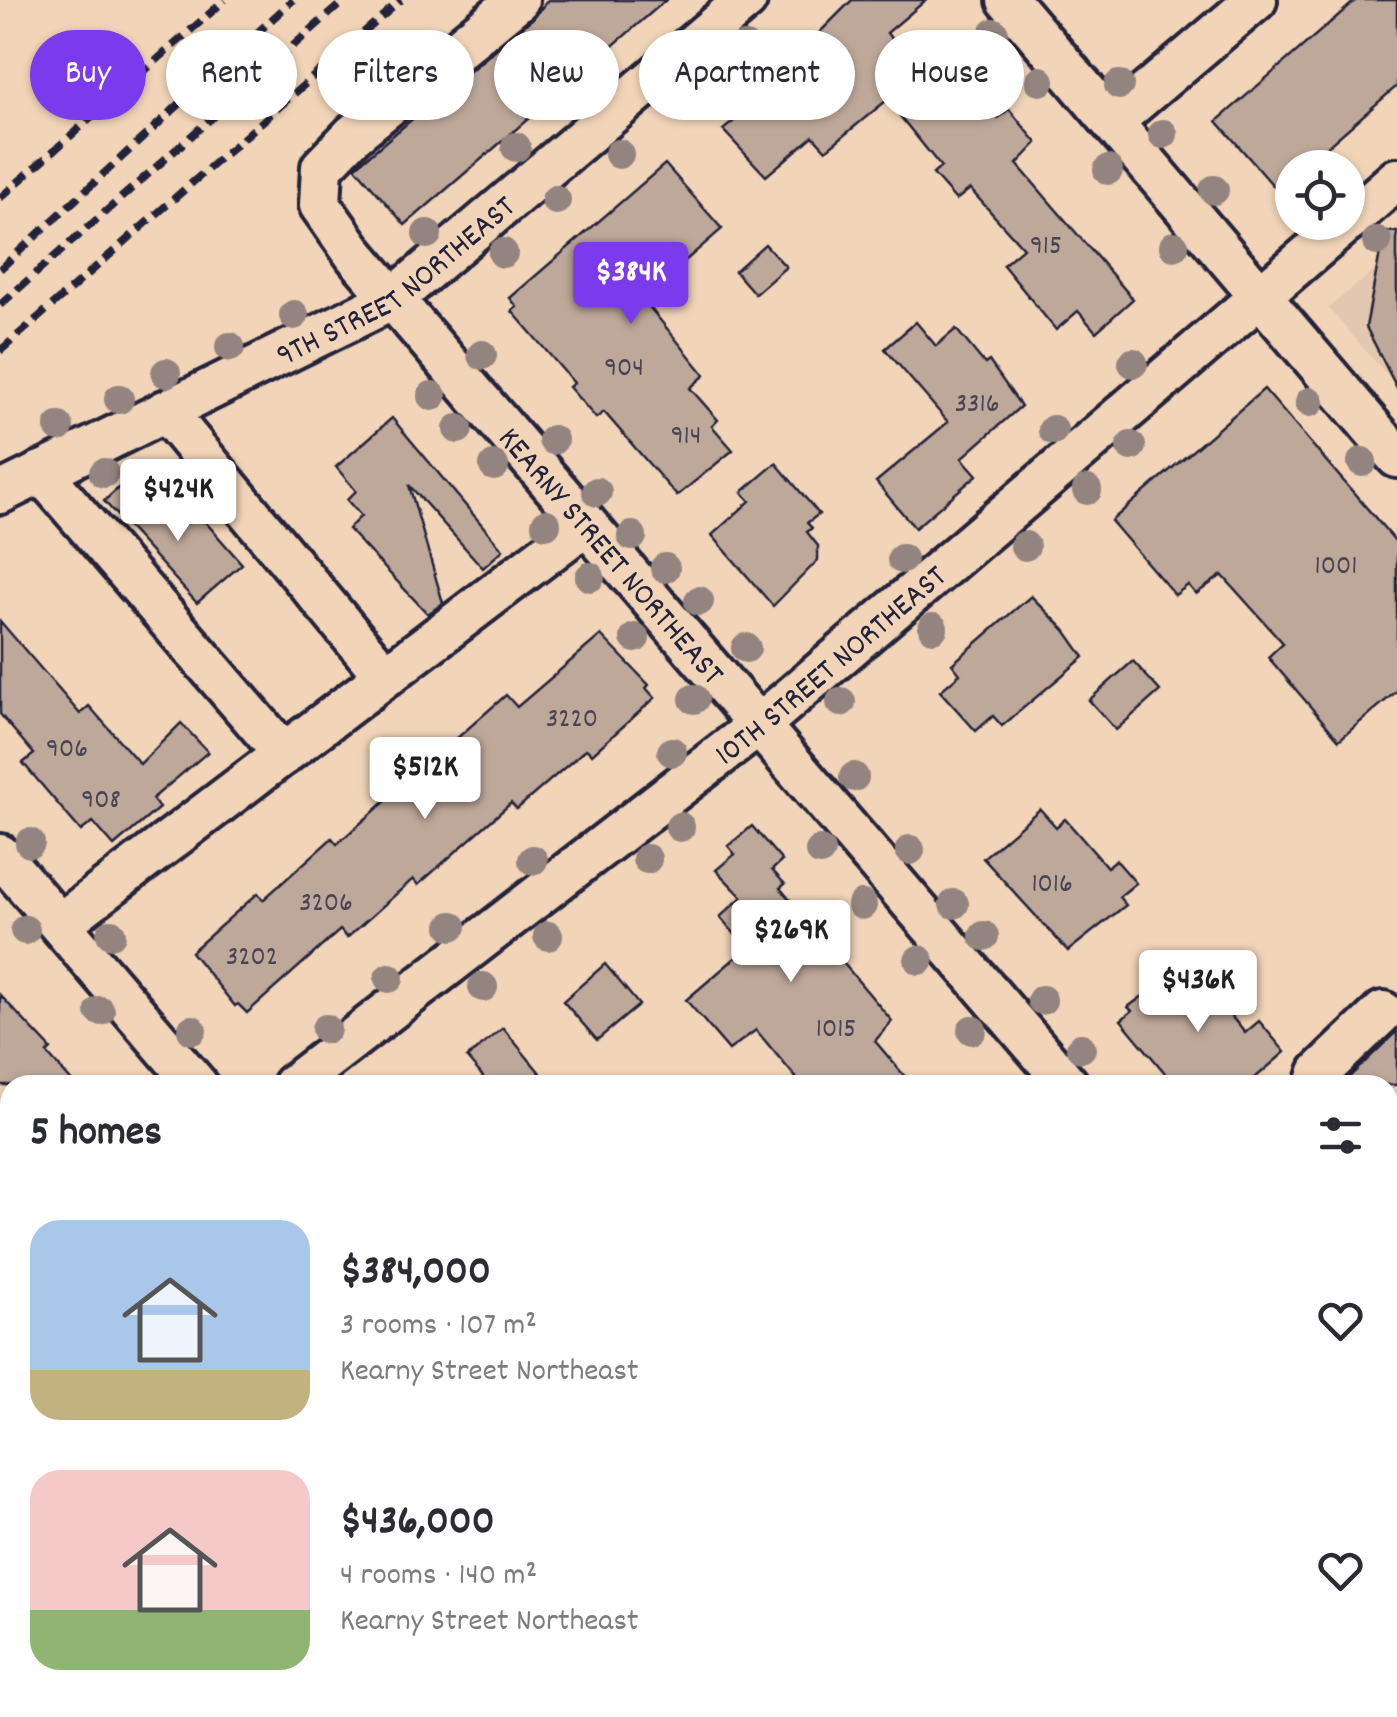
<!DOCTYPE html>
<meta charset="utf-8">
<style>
body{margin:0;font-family:Dekko,sans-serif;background:#f2f2f3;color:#2b2b33;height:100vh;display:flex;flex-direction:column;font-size:38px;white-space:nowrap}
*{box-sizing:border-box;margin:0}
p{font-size:32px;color:#7c7c81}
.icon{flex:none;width:55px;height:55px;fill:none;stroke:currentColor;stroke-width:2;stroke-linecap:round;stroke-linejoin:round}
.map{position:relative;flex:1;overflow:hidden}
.details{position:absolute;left:0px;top:1075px;width:1398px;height:642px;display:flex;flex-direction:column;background:#fff;border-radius:30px 30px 0 0;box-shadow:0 2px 8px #0004}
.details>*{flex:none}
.top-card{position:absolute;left:30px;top:30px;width:1338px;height:90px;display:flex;gap:20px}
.buttons{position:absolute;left:1275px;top:150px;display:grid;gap:20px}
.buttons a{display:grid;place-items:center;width:90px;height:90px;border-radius:50%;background:#fff;box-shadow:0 2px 8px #0004;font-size:50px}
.price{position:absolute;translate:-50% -85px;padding:0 22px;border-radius:10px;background:#fff;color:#222;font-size:32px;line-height:65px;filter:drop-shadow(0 2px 5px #0008)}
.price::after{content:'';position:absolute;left:50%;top:60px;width:30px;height:22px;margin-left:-15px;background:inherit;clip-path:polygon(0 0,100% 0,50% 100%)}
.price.current{background:#7c3aed;color:#fff}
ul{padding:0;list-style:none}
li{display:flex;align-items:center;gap:30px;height:250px;padding:0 30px}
li span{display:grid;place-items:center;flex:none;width:280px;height:200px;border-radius:30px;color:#555}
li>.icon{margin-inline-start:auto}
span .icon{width:120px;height:120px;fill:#fffc;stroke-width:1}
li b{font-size:42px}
h2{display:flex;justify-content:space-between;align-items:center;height:120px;padding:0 30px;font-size:42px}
.pill{padding:0 35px;border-radius:45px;background:#fff;box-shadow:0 2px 8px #0004;font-size:35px;line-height:90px}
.pill.current{background:#7c3aed;color:#fff}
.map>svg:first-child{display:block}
.built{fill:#e2c8b0}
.building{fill:#bea89a;stroke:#22223b;stroke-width:2.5}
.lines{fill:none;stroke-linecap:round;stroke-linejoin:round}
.minor-casing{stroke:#22223b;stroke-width:48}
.minor{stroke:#f2d5b9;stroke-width:40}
.rail{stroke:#22223b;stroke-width:8;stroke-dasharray:15 8;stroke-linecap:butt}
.tree{fill:#938480}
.labels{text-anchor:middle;stroke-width:9;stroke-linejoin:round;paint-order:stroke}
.number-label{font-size:28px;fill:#494453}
.street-label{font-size:32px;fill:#22223b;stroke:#f2d5b9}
</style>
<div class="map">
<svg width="1397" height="1717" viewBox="0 0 1397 1717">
<rect width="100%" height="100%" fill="#f2d5b9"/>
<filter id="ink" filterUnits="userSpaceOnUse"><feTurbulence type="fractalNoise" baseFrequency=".01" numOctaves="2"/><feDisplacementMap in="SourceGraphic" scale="20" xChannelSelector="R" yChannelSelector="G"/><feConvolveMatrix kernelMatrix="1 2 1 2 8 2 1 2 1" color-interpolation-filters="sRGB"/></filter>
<g filter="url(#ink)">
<polygon class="built" points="1397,252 1397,386 1328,308"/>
<g class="building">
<polygon points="548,0 666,0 405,225 355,167 533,18"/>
<polygon points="852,0 926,0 887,33 924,83 953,62 998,118 1009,109 1037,143 1017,164 1133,299 1096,332 1078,311 1056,330 1003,265 1023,248 970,189 956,200 933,174 941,167 887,100 826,150 813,136 766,176 723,130 759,100 772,116 820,74 809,61 818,53 810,42"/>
<polygon points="1356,0 1397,0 1397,86 1303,168 1292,168 1292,176 1277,190 1217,121"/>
<polygon points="665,164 722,229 642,298 705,375 690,388 718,420 712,426 733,450 677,496 604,412 596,418 569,387 574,383 512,311 517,307 510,298"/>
<polygon points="1384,231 1397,232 1397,388 1366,327"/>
<polygon points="765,244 786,267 755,294 735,271"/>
<polygon points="916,322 936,346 956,329 985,364 989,361 1021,406 962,458 977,475 915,528 876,482 948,422 885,349"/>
<polygon points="1264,389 1397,543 1397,691 1339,740 1268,657 1283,643 1222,575 1196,594 1188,585 1175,595 1111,521"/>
<polygon points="392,418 503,550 483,568 409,485 443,603 428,614 348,529 361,516 347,500 356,491 336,467"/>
<polygon points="776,463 819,514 807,523 812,528 807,532 818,546 818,560 773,606 712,535 750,501 742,492"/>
<polygon points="125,482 169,530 194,509 242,564 197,603 104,501"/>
<polygon points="1031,596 1065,630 1084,657 1002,726 993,716 976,731 940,691 960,674 952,664"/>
<polygon points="0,621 80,714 89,706 140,764 181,723 208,752 152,799 159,808 114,846 93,822 81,831 23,763 34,754 0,714"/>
<polygon points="601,635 649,685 646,688 655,698 592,754 586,749 517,809 511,803 418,885 413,879 347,938 340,930 247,1013 238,1004 235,1006 191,952 258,893 263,900 332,838 337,844 506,695 517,707"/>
<polygon points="1133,661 1160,691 1116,730 1089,700"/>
<polygon points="1040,809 1056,827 1065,819 1107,867 1116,860 1136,883 1119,897 1126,905 1068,951 983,858"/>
<polygon points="752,826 782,861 772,870 785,884 780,888 892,1021 875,1041 912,1085 802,1085 756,1030 729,1050 686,1000 747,948 720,917 742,897 716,870 735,854 728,846"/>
<polygon points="1188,963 1245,1033 1259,1021 1285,1052 1247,1085 1175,1085 1121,1020 1132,1011 1128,1007"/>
<polygon points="605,964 639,1005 597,1040 563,1001"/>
<polygon points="0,995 51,1049 47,1053 75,1085 0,1085"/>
<polygon points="503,1028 550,1085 489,1085 480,1073 467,1058"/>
<polygon points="1397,1031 1397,1085 1341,1085"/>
</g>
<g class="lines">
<g class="minor-casing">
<g id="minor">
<path id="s1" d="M518,0L354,134L322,167L320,205L356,256L1068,1085"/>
<polyline points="1008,0 1397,457"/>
<polyline points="1112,122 1256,0"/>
<polyline points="1348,222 1397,179"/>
<polyline points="165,411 385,676"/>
<polyline points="41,472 284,754"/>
<path id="s2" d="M0,493L393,299L746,0"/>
<polyline points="0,855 197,1085"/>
<polyline points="60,924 586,524"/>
<path id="s3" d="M293,1085L759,725L1347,222"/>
<polyline points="1316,1085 1320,1072 1383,1012"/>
<polyline points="0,1302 10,1295"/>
<polyline points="1388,1304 1397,1296"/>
<polyline points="1388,1456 1397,1467"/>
<polyline points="732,1708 740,1717"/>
<polyline points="448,1717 459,1708"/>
<polyline points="905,1717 916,1708"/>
<polyline points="1151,1717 1162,1708"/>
</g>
</g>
<use href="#minor" class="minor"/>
<g class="rail">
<polyline points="0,198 225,0"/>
<polyline points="0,269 293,0"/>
<polyline points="0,305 345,0"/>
<polyline points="0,351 401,0"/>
</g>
</g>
<g class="tree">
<circle cx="994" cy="33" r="15"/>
<circle cx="745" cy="47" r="15"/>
<circle cx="1040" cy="81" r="15"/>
<circle cx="1119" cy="85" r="15"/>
<circle cx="683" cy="96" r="15"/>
<circle cx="582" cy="101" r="15"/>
<circle cx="1163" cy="134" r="15"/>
<circle cx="516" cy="147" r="15"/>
<circle cx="619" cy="154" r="15"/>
<circle cx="1108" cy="170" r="15"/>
<circle cx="1214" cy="190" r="15"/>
<circle cx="556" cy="200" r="15"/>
<circle cx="427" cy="234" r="15"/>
<circle cx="1377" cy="241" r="15"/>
<circle cx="1174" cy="246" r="15"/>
<circle cx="503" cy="253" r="15"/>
<circle cx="294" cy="315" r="15"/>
<circle cx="230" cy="347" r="15"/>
<circle cx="482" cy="355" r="15"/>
<circle cx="1133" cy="363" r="15"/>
<circle cx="166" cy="373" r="15"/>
<circle cx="432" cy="396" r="15"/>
<circle cx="119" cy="399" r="15"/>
<circle cx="1310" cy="402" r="15"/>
<circle cx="59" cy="427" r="15"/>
<circle cx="458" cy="429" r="15"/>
<circle cx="1053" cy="430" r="15"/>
<circle cx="553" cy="440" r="15"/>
<circle cx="1131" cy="446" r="15"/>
<circle cx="1362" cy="462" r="15"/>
<circle cx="494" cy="466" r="15"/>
<circle cx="104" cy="473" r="15"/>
<circle cx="1087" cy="490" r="15"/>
<circle cx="597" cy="492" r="15"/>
<circle cx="546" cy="524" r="15"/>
<circle cx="632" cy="536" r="15"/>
<circle cx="1025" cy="546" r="15"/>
<circle cx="902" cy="559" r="15"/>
<circle cx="665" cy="568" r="15"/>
<circle cx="590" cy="577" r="15"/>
<circle cx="699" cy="601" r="15"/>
<circle cx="933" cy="628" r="15"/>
<circle cx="635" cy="638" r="15"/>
<circle cx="746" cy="648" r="15"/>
<circle cx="694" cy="699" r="15"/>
<circle cx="841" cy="702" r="15"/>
<circle cx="672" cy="752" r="15"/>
<circle cx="854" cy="777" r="15"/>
<circle cx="680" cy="827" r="15"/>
<circle cx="30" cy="843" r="15"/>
<circle cx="910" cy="850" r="15"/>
<circle cx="820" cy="851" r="15"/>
<circle cx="647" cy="859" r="15"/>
<circle cx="533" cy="860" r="15"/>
<circle cx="954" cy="904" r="15"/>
<circle cx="862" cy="905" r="15"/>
<circle cx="452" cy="926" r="15"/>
<circle cx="25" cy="930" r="15"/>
<circle cx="111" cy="934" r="15"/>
<circle cx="548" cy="936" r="15"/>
<circle cx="984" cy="936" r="15"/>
<circle cx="919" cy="960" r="15"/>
<circle cx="389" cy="978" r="15"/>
<circle cx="483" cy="987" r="15"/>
<circle cx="1042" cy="1000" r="15"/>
<circle cx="100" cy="1011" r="15"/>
<circle cx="326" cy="1029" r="15"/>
<circle cx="192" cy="1030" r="15"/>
<circle cx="972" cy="1030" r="15"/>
<circle cx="1081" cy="1048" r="15"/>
</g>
</g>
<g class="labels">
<g class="number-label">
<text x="1046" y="253">915</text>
<text x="624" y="375">904</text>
<text x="977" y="411">3316</text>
<text x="686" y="443">914</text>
<text x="1336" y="573">1001</text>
<text x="572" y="726">3220</text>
<text x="67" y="756">906</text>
<text x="101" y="807">908</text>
<text x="1052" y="891">1016</text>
<text x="326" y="910">3206</text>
<text x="252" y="964">3202</text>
<text x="836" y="1036">1015</text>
</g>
<g class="street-label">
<text dy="11" stroke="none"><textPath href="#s2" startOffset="450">9TH STREET NORTHEAST</textPath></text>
<text dy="11" stroke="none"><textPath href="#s1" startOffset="752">KEARNY STREET NORTHEAST</textPath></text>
<text dy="11" stroke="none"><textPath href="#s3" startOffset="682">10TH STREET NORTHEAST</textPath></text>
</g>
</g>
</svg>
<div class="buttons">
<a><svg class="icon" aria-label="locate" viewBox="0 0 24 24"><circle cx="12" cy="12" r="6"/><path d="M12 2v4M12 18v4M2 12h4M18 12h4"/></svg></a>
</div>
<b class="price current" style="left:631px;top:327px">$384K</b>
<b class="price" style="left:178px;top:544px">$424K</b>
<b class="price" style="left:425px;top:822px">$512K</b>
<b class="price" style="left:791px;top:985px">$269K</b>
<b class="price" style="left:1198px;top:1035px">$436K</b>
<div class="top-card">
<a class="pill current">Buy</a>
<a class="pill">Rent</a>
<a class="pill">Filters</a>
<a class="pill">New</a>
<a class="pill">Apartment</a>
<a class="pill">House</a>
</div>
<section class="details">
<h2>5 homes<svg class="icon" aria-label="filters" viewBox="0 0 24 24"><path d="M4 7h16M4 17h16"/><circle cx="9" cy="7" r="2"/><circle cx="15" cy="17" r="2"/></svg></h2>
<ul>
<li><span style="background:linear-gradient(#a9c7e8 75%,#c2b280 0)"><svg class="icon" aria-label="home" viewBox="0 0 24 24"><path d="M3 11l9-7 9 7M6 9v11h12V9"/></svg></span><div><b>$384,000</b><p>3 rooms · 107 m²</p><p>Kearny Street Northeast</p></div><svg class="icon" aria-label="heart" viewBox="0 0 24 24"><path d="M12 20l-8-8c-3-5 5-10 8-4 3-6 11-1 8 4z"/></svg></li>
<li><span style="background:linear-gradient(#f6c9c9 70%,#8fb573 0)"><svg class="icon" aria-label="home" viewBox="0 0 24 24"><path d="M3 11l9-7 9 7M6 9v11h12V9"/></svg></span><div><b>$436,000</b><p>4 rooms · 140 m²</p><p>Kearny Street Northeast</p></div><svg class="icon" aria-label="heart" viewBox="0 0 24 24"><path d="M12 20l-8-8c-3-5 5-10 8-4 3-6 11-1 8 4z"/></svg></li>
</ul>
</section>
</div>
